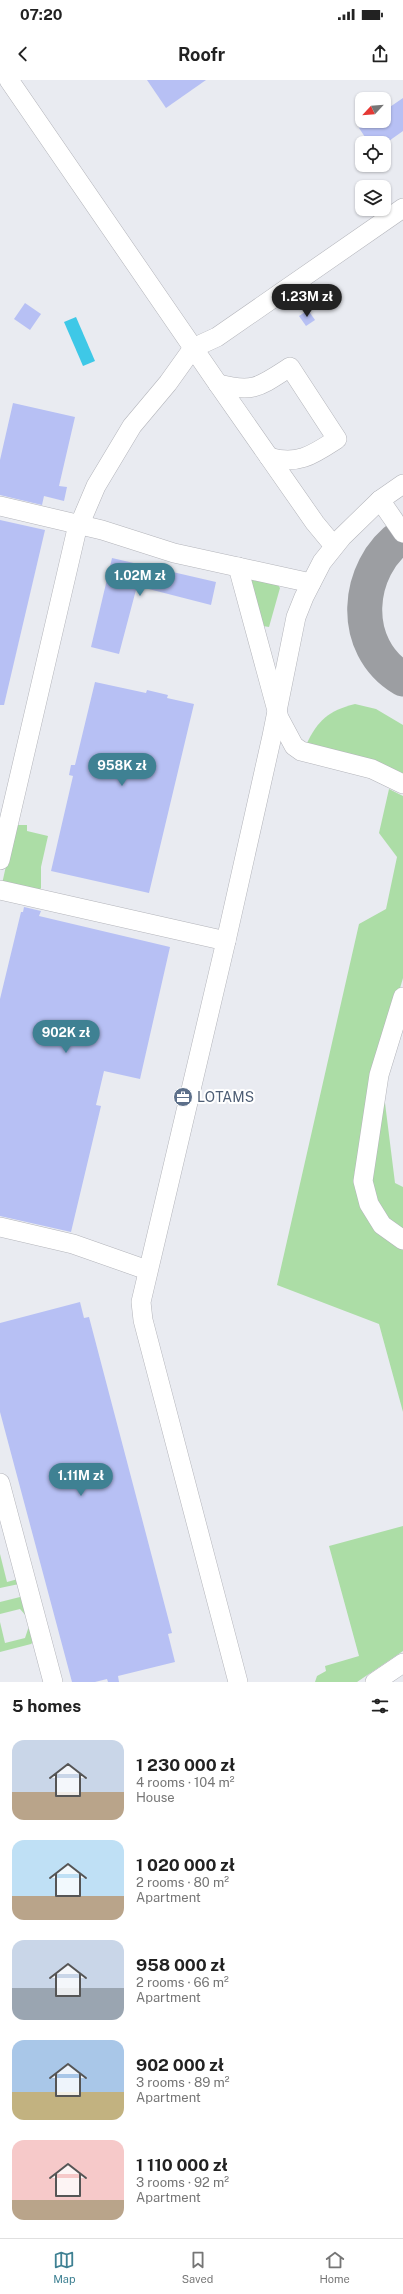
<!DOCTYPE html>
<meta charset="utf-8">
<style>
body{margin:0;font-family:"Public Sans",sans-serif;background:#f2f2f2;color:#222;height:100vh;display:flex;flex-direction:column;font-size:15px;white-space:nowrap}
*{box-sizing:border-box;margin:0}
p{font-size:13px;color:#767676}
.icon{flex:none;width:22px;height:22px;fill:none;stroke:currentColor;stroke-width:2;stroke-linecap:round;stroke-linejoin:round}
.map{position:relative;height:1602px;overflow:hidden}
.sheet{display:flex;flex-direction:column;background:#fff;flex:1}
.sheet>*{flex:none}
.needle{width:26px;rotate:244deg}
.controls{position:absolute;left:355px;top:12px;display:grid;gap:8px}
.controls a{display:grid;place-items:center;width:36px;height:36px;border-radius:8px;background:#fff;box-shadow:0 1px 3px #0004;font-size:20px}
.price{position:absolute;translate:-50% -34px;padding:0 9px;border-radius:14px;background:#3f8193;color:#fff;font-size:13px;line-height:26px;filter:drop-shadow(0 1px 2px #0008)}
.price::after{content:'';position:absolute;left:50%;top:24px;width:12px;height:9px;margin-left:-6px;background:inherit;clip-path:polygon(0 0,100% 0,50% 100%)}
.price.selected{background:#222;color:#fff}
ul{padding:0;list-style:none}
li{display:flex;align-items:center;gap:12px;height:100px;padding:0 12px}
li span{display:grid;place-items:center;flex:none;width:112px;height:80px;border-radius:12px;color:#555}
li>.icon{margin-inline-start:auto}
span .icon{width:48px;height:48px;fill:#fffc;stroke-width:1}
li b{font-size:17px}
h2{display:flex;justify-content:space-between;align-items:center;height:48px;padding:0 12px;font-size:17px}
.status{display:flex;justify-content:space-between;align-items:center;height:28px;padding:0 20px;background:#fff;direction:ltr}
.status svg{height:11px;fill:currentColor}
header{display:flex;justify-content:space-between;align-items:center;height:52px;padding:0 12px;background:#fff;font-size:18px;font-weight:700}
.tab-bar{display:flex;justify-content:space-around;align-items:center;height:56px;border-top:1px solid #e0e0e0;background:#fff;font-size:11px;color:#767676}
.tab-bar a{display:grid;justify-items:center;gap:2px}
.tab-bar .selected{color:#3f8193}
.map>svg:first-child{display:block}
.green{fill:#acdda6}
.water{fill:#3ec8e7}
.lines{fill:none;stroke-linecap:round;stroke-linejoin:round}
.taxiway{stroke:#9c9ea2;stroke-width:35}
.building{fill:#b7c0f4}
.minor-casing{stroke:#b3b4ba;stroke-width:20}
.minor{stroke:#fff;stroke-width:19}
.labels{text-anchor:middle;stroke-width:4;stroke-linejoin:round;paint-order:stroke}
.service-label{font-size:14px;fill:#4e5e75;stroke:#fff;text-anchor:start}
</style>
<div class="status"><b>07:20</b><svg viewBox="0 0 49 12"><path d="M0 12V9h3v3zM5 12V6h3v6zM10 12V3h3v9zM15 12V0h3v12zM26 1h20v11H26zM47 4h2v5h-2z"/></svg></div>
<header><svg class="icon" aria-label="back" viewBox="0 0 24 24"><path d="M15 5l-7 7 7 7"/></svg>Roofr<svg class="icon" aria-label="share" viewBox="0 0 24 24"><path d="M12 15V3M7 8l5-5 5 5M5 13v7h14v-7"/></svg></header>
<div class="map">
<svg width="403" height="1602" viewBox="0 0 403 1602">
<rect width="100%" height="100%" fill="#e9ebf1"/>
<g class="green">
<polygon points="249,496 278,505 280,508 269,547 263,546"/>
<path d="M355,624L376,629L403,645V697L306,665C318,640 328,631 355,624Z"/>
<polygon points="389,709 403,716 403,898 380,976 354,1095 358,1119 398,1168 403,1170 403,1332 379,1244 277,1205 359,844 386,829 397,777 379,753"/>
<polygon points="15,745 27,745 27,751 48,756 41,787 41,808 39,811 2,804"/>
<path d="M382,999L395,1103L403,1107V1152C385,1138 376,1121 371,1099Z"/>
<polygon points="403,1446 403,1571 357,1602 315,1602 317,1596 326,1591 325,1586 359,1576 329,1466"/>
<polygon points="0,1474 7,1502 18,1499 19,1504 0,1508"/>
<polygon points="24,1516 27,1537 20,1529 0,1534 0,1522"/>
<polygon points="0,1542 5,1563 25,1558 28,1549 31,1547 34,1561 31,1564 0,1572"/>
</g>
<polygon class="water" points="76,237 95,281 83,286 64,242"/>
<g class="lines">
<path class="taxiway" d="M403,455C355,488 349,567 403,599"/>
</g>
<g class="building">
<polygon points="147,0 206,0 166,28"/>
<polygon points="403,18 403,51 386,63 369,63 359,48 369,41 384,41 384,31"/>
<polygon points="25,223 41,234 30,250 14,239"/>
<polygon points="308,230 315,240 306,246 299,236"/>
<polygon points="13,323 75,337 59,406 67,407 64,421 44,416 42,425 0,415 0,380"/>
<polygon points="0,440 45,450 4,625 0,625"/>
<polygon points="112,478 216,502 211,525 137,506 119,574 91,567"/>
<polygon points="95,602 146,613 147,610 168,615 167,618 194,624 149,813 51,791 73,696 69,695 71,685 75,685"/>
<polygon points="24,827 41,831 39,836 170,867 140,999 104,991 96,1025 101,1026 71,1152 0,1136 0,919 21,832 23,832"/>
<polygon points="80,1222 84,1238 89,1237 172,1553 168,1554 175,1582 118,1596 119,1602 108,1602 107,1599 95,1602 72,1602 0,1332 0,1243"/>
</g>
<g class="lines">
<g class="minor-casing">
<g id="minor">
<polyline points="9,0 218,304 315,443 334,466"/>
<path d="M218,304C254,313 259,307 290,287L337,359C314,374 298,386 269,377"/>
<polyline points="380,420 403,453"/>
<polyline points="0,426 102,450 174,473 311,503"/>
<polyline points="238,487 279,638 294,666 301,671 372,689 403,704"/>
<polyline points="0,780 76,453 96,406 132,346 168,303 193,268 217,257 403,128"/>
<polyline points="0,810 226,861"/>
<polyline points="403,917 379,995 363,1101 369,1124 382,1145 403,1160"/>
<polyline points="0,1147 73,1164 147,1190"/>
<polyline points="0,1403 53,1602"/>
<polyline points="238,1602 143,1240 141,1222 226,861 272,656 296,537 304,517 322,482 342,457 380,420 403,404"/>
<polyline points="375,1602 403,1583"/>
</g>
</g>
<use href="#minor" class="minor"/>
</g>
<defs>
<g id="office-disc" transform="scale(1)"><circle r="9.5" fill="#5c6f8a" stroke="#fff"/><path d="M-6-3h4V-5.5h4V-3h4V5H-6ZM-1-4.5V-3h2v-1.5ZM-6 0V1H6V0Z" fill="#fff"/></g>
</defs>
<g fill-rule="evenodd">
<use href="#office-disc" x="183" y="1017"/>
</g>
<g class="labels">
<g class="service-label">
<text x="197" y="1022">LOTAMS</text>
</g>
</g>
</svg>
<div class="controls">
<a><svg class="needle" viewBox="-14 -14 28 28"><path d="M0-13l5 13h-10z" fill="#e53935"/><path d="M0 13l5-13h-10z" fill="#767676"/></svg></a>
<a><svg class="icon" aria-label="locate" viewBox="0 0 24 24"><circle cx="12" cy="12" r="6"/><path d="M12 2v4M12 18v4M2 12h4M18 12h4"/></svg></a>
<a><svg class="icon" aria-label="layers" viewBox="0 0 24 24"><path d="M12 4l9 5-9 5-9-5zM3 14l9 5 9-5"/></svg></a>
</div>
<b class="price selected" style="left:307px;top:238px">1.23M zł</b>
<b class="price" style="left:140px;top:517px">1.02M zł</b>
<b class="price" style="left:122px;top:707px">958K zł</b>
<b class="price" style="left:66px;top:974px">902K zł</b>
<b class="price" style="left:81px;top:1417px">1.11M zł</b>
</div>
<section class="sheet">
<h2>5 homes<svg class="icon" aria-label="filters" viewBox="0 0 24 24"><path d="M4 7h16M4 17h16"/><circle cx="9" cy="7" r="2"/><circle cx="15" cy="17" r="2"/></svg></h2>
<ul>
<li><span style="background:linear-gradient(#c9d6e8 65%,#b9a48a 0)"><svg class="icon" aria-label="home" viewBox="0 0 24 24"><path d="M3 11l9-7 9 7M6 9v11h12V9"/></svg></span><div><b>1 230 000 zł</b><p>4 rooms · 104 m²</p><p>House</p></div></li>
<li><span style="background:linear-gradient(#bfe0f5 70%,#b9a48a 0)"><svg class="icon" aria-label="home" viewBox="0 0 24 24"><path d="M3 11l9-7 9 7M6 9v11h12V9"/></svg></span><div><b>1 020 000 zł</b><p>2 rooms · 80 m²</p><p>Apartment</p></div></li>
<li><span style="background:linear-gradient(#c9d6e8 60%,#9aa5b1 0)"><svg class="icon" aria-label="home" viewBox="0 0 24 24"><path d="M3 11l9-7 9 7M6 9v11h12V9"/></svg></span><div><b>958 000 zł</b><p>2 rooms · 66 m²</p><p>Apartment</p></div></li>
<li><span style="background:linear-gradient(#a9c7e8 65%,#c2b280 0)"><svg class="icon" aria-label="home" viewBox="0 0 24 24"><path d="M3 11l9-7 9 7M6 9v11h12V9"/></svg></span><div><b>902 000 zł</b><p>3 rooms · 89 m²</p><p>Apartment</p></div></li>
<li><span style="background:linear-gradient(#f6c9c9 75%,#b9a48a 0)"><svg class="icon" aria-label="home" viewBox="0 0 24 24"><path d="M3 11l9-7 9 7M6 9v11h12V9"/></svg></span><div><b>1 110 000 zł</b><p>3 rooms · 92 m²</p><p>Apartment</p></div></li>
</ul>
</section>
<nav class="tab-bar">
<a class="selected"><svg class="icon" aria-label="map" viewBox="0 0 24 24"><path d="M3 6l6-2 6 2 6-2v14l-6 2-6-2-6 2zM9 4v14M15 6v14"/></svg>Map</a>
<a><svg class="icon" aria-label="saved" viewBox="0 0 24 24"><path d="M7 4h10v16l-5-4-5 4z"/></svg>Saved</a>
<a><svg class="icon" aria-label="home" viewBox="0 0 24 24"><path d="M3 11l9-7 9 7M6 9v11h12V9"/></svg>Home</a>
</nav>
